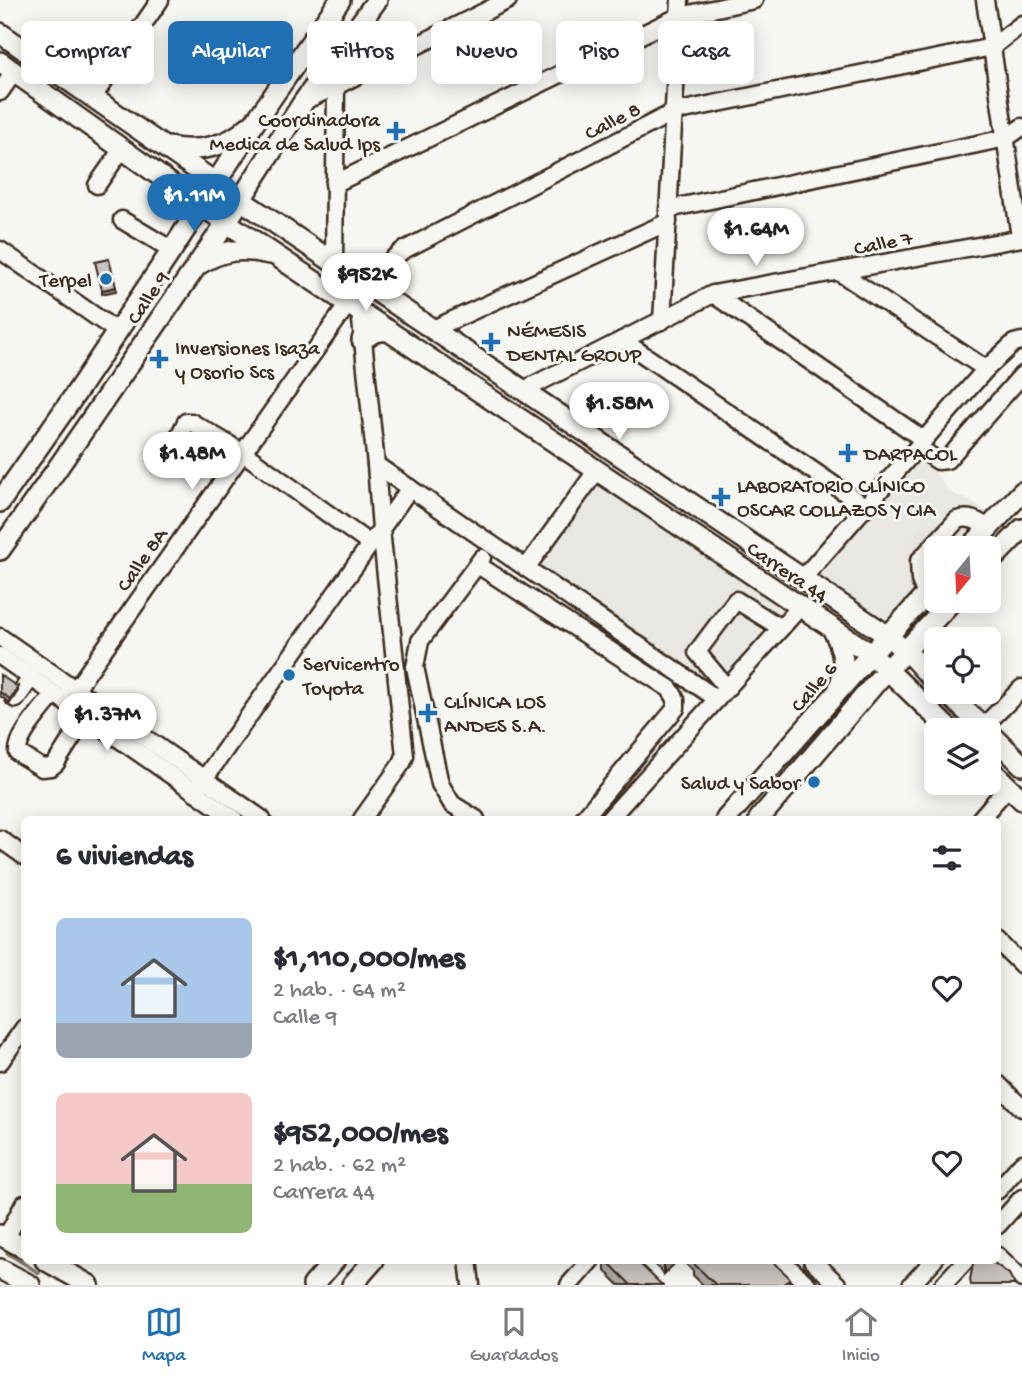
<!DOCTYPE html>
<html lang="es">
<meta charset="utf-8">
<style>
body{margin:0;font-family:"Gochi Hand",sans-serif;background:#f7f7f7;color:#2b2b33;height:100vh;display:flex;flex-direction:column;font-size:26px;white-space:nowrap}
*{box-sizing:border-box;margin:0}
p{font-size:23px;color:#7c7c81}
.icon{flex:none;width:38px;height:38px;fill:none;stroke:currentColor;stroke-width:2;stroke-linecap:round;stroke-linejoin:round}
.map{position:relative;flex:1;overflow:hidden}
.drawer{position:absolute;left:21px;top:816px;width:980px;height:448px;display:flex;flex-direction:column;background:#fff;border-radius:10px;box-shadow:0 4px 18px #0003}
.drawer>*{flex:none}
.hud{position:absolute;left:21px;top:21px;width:980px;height:63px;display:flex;gap:14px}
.needle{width:46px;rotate:198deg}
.tools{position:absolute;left:924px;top:536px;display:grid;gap:14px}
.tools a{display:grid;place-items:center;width:77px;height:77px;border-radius:10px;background:#fff;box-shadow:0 4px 18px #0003;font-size:35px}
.price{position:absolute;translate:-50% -60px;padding:0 16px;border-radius:24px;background:#fff;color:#222;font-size:23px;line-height:46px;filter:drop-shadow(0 2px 4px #0008)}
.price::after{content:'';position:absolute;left:50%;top:42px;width:21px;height:16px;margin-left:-10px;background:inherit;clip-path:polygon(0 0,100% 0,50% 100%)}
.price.active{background:#1f6fb2;color:#fff}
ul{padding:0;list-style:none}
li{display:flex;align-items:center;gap:21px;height:175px;padding:0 35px}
li span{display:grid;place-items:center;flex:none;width:196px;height:140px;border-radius:10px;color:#555}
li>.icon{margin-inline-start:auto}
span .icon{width:84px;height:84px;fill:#fffc;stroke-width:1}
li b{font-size:30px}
h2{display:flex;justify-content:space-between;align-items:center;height:84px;padding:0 35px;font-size:30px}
.chip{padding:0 24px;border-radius:10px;background:#fff;box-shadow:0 4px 18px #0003;font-size:24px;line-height:63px}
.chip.active{background:#1f6fb2;color:#fff}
.menu{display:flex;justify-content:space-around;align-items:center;height:98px;border-top:2px solid #e1e1e2;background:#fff;font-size:19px;color:#7c7c81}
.menu a{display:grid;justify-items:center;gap:4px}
.menu .active{color:#1f6fb2}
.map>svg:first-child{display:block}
.built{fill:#e8e7e2}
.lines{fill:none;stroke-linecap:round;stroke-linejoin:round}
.stream{stroke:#857a71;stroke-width:3.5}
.minor-casing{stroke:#3b2a1e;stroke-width:21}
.major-casing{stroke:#3b2a1e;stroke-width:24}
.minor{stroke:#f6f6f2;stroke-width:16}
.major{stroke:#f6f6f2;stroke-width:19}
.wall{fill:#aca8a3;stroke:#3b2a1e;stroke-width:2}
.shaded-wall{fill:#8c8885;stroke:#3b2a1e;stroke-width:2}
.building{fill:#c8c3be;stroke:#3b2a1e;stroke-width:2}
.poi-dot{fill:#1f6fb2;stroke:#f6f6f2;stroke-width:2.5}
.labels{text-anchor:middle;stroke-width:6;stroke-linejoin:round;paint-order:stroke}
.poi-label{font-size:21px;fill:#3b2a1e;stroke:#f6f6f2;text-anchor:start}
.street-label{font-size:21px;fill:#3b2a1e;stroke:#f6f6f2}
</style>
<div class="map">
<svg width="1022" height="1285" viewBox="0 0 1022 1285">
<rect width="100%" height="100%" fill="#f6f6f2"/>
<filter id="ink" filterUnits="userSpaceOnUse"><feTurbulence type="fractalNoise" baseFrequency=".0143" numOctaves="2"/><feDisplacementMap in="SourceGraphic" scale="14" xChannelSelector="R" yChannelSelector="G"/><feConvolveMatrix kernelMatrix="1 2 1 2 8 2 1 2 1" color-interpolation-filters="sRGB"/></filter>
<g filter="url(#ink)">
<g class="built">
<polygon points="918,447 948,491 976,504 997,519 970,548 936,548 936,584 888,636 803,578"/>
<polygon points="597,470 800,607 717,699 526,568"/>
</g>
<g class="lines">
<polyline class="stream" points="7,1253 39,1273"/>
<g class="minor-casing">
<g id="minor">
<polyline points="985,0 1020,237"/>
<polyline points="0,92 14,72"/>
<polyline points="93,97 160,0"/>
<polyline points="304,101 336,86 508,0"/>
<polyline points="334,184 680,16 754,0"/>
<polyline points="97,185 122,149"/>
<polyline points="668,209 1006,138 1022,127"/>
<polyline points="122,220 172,250"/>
<polyline points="0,250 118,332"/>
<polyline points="334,262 336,86 343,48"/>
<polyline points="839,272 986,369"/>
<polyline points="369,286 389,262 402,251 674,112 992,47 1022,24"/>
<polyline points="713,294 924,440"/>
<polyline points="360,311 376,465 381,529 405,756 402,763 362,819"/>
<polyline points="662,321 680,0"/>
<polyline points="433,329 668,222"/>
<polyline points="622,340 866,507"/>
<polyline points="524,390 713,294 1022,238"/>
<polyline points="221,440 210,458 204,461 181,445 178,438 186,422 191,422 242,452 370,544"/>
<polyline points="918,447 938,461 947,460 1022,375"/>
<polyline points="376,465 717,699"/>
<polyline points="478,565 670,689 676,699 676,708 583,819"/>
<polyline points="526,568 597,470"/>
<polyline points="803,578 986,369 1014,343 1022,341"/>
<path d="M926,595L920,580L919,561L957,520C970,516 977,521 989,528"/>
<polyline points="0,637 262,819"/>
<polyline points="0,656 234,819"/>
<polyline points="728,687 722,682 697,652 736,600 781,628"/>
<path d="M54,694C44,708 16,736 18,753L42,768L51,767L56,763L86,716"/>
<polyline points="14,698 16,699 31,678"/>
<polyline points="66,703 348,304"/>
<polyline points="983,727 1022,688"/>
<polyline points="195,792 410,488"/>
<polyline points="476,819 452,804 440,784 415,667 420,641 482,558"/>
<polyline points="609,819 800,607"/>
<polyline points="980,819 1008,787"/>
<polyline points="0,839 24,856"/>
<polyline points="998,941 1022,965"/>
<polyline points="0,1062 24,1028"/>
<polyline points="998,1084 1022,1108"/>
<polyline points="998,1190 1022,1163"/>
<polyline points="998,1225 1022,1198"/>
<polyline points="6,1238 24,1204"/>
<polyline points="998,1256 1022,1279"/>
<polyline points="468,1260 471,1285"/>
<polyline points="781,1260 808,1285"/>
<polyline points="812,1260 838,1285"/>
<polyline points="569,1285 591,1260"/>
<polyline points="911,1285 934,1260"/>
<polyline points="943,1285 966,1260"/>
</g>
</g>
<g class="major-casing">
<g id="major">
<polyline points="0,33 229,192 888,636 914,659 936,683"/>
<polyline points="0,62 202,206 871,654 950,730"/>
<path d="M169,147C196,153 228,147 248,127"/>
<path d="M198,265C221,250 243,247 269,254"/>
<polyline points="362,340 374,332 388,330"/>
<polyline points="0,502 72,399 172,250 257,119 340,0"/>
<polyline points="970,548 1022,492"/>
<polyline points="0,550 57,469 220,232 304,101 377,0"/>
<polyline points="989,563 1022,529"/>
<path d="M832,628C843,648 847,666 839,688"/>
<polyline points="945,691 986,730"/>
<polyline points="989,732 1022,765"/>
<polyline points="989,768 1022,800"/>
<polyline points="726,819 862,664 936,584"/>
<polyline points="759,819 879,679 953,600"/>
<polyline points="0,1235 24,1248"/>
<polyline points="45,1260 89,1285"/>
<polyline points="0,1269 30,1285"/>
<polyline points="313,1285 335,1260"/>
<polyline points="352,1285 374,1260"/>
</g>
</g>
<use href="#minor" class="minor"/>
<use href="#major" class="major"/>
</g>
<g class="wall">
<polygon points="0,675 18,691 10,703 0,696"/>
<polygon points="605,1260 662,1285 619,1285 605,1271"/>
<polygon points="650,1260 678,1260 664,1274"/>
<polygon points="682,1260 771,1260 793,1285 703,1285 693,1275 693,1271"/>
</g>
<g class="shaded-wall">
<polygon points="116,287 116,291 102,294 102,290"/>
<polygon points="18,687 18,691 10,703 10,699"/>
<polygon points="666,1260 678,1260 664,1274 664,1262"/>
</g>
<g class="building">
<polygon points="109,259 116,287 102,290 95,262"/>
<polygon points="0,675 18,687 10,699 0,692"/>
<polygon points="606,1260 636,1260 662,1285 631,1285"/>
<polygon points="694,1260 771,1260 790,1278 783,1285 716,1285 693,1263 695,1261"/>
<polygon points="976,1260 990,1260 1009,1274 1015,1285 971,1285 970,1280 973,1264"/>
</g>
</g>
<g class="poi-dot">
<path d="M392.5 120.5h7v7h7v7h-7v7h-7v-7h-7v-7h7z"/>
<circle cx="106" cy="279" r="7"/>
<path d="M487.5 331.5h7v7h7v7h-7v7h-7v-7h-7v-7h7z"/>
<path d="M155.5 348.5h7v7h7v7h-7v7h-7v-7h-7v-7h7z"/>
<path d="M844.5 442.5h7v7h7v7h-7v7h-7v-7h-7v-7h7z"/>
<path d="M717.5 486.5h7v7h7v7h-7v7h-7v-7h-7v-7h7z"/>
<circle cx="289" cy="675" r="7"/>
<path d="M424.5 702.5h7v7h7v7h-7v7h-7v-7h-7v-7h7z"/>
<circle cx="814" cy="782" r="7"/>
</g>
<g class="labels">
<g class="poi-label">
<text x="380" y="126" text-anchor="end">Coordinadora<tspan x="380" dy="24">Medica de Salud Ips</tspan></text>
<text x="92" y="286" text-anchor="end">Terpel</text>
<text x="507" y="337">NÉMESIS<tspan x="507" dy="24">DENTAL GROUP</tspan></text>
<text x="175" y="354">Inversiones Isaza<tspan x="175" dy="24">y Osorio Scs</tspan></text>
<text x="864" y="460">DARPACOL</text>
<text x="737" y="492">LABORATORIO CLÍNICO<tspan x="737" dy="24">OSCAR COLLAZOS Y CIA</tspan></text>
<text x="303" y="670">Servicentro<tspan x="303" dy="24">Toyota</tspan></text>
<text x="444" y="708">CLÍNICA LOS<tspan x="444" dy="24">ANDES S.A.</tspan></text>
<text x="800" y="789" text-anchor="end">Salud y Sabor</text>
</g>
<g class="street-label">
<text transform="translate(612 120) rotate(-27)" y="7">Calle 8</text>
<text transform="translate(883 242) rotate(-11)" y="7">Calle 7</text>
<text transform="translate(147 297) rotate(-56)" y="7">Calle 9</text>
<text transform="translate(141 559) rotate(-55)" y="7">Calle 8A</text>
<text transform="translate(788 571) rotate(34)" y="7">Carrera 44</text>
<text transform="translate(813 686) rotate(-49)" y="7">Calle 6</text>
</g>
</g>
</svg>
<div class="tools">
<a><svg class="needle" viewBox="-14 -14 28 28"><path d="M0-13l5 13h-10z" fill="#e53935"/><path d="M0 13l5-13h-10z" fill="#7c7c81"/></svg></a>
<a><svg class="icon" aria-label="locate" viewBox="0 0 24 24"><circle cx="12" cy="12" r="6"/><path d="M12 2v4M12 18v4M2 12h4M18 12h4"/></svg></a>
<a><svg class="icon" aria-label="layers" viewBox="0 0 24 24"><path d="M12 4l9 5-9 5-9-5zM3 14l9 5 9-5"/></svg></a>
</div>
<b class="price active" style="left:194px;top:234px">$1.11M</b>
<b class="price" style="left:756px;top:268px">$1.64M</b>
<b class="price" style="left:366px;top:313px">$952K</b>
<b class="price" style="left:619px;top:442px">$1.58M</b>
<b class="price" style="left:192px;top:492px">$1.48M</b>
<b class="price" style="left:107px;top:753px">$1.37M</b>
<div class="hud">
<a class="chip">Comprar</a>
<a class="chip active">Alquilar</a>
<a class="chip">Filtros</a>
<a class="chip">Nuevo</a>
<a class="chip">Piso</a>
<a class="chip">Casa</a>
</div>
<section class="drawer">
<h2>6 viviendas<svg class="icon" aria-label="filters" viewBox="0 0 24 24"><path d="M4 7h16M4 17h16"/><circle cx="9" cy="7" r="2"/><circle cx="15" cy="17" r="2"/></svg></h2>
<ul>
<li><span style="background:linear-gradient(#a9c7e8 75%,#9aa5b1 0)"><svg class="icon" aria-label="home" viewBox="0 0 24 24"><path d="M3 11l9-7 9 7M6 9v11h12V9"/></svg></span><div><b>$1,110,000/mes</b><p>2 hab. · 64 m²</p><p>Calle 9</p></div><svg class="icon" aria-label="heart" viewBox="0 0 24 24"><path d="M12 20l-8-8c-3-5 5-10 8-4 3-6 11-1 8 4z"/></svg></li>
<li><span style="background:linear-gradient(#f6c9c9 65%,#8fb573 0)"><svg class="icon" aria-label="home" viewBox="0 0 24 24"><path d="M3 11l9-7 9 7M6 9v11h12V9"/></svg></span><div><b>$952,000/mes</b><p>2 hab. · 62 m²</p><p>Carrera 44</p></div><svg class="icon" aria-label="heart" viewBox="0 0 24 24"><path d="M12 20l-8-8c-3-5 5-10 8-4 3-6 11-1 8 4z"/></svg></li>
</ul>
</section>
</div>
<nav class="menu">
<a class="active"><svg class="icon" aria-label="map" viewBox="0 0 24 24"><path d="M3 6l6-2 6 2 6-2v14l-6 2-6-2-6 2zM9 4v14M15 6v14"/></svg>Mapa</a>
<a><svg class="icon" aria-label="saved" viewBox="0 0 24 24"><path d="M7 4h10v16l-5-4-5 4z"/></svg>Guardados</a>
<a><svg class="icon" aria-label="home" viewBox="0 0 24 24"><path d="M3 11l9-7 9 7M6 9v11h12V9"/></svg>Inicio</a>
</nav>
